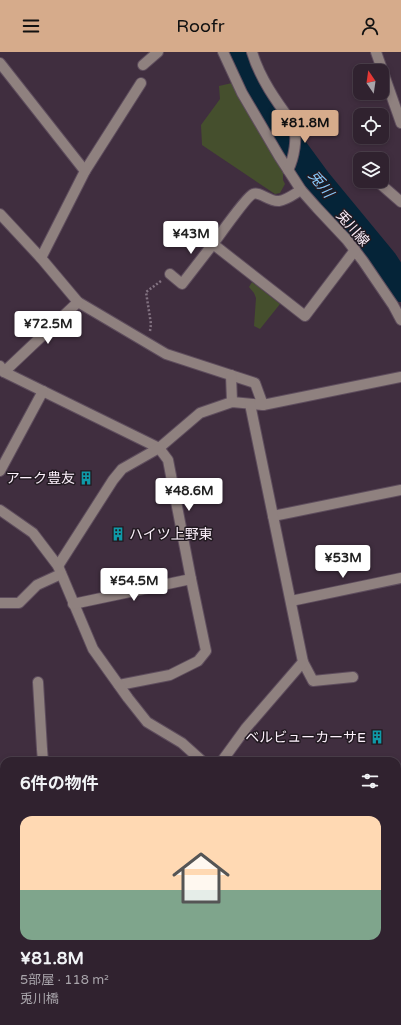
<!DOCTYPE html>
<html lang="ja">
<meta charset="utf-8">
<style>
body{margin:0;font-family:"Varela Round","Noto Sans JP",sans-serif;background:#382a37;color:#f1f3f6;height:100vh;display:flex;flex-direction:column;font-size:15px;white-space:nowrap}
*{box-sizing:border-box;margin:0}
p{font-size:13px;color:#a8a4aa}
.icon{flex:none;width:22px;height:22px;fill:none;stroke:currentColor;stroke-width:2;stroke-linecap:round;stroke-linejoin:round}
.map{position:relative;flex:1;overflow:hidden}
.sheet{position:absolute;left:0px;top:705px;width:401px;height:268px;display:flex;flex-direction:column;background:#30222f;border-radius:12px 12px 0 0;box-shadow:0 2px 6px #0003,0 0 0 1px #4b3f4b}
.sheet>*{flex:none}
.needle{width:26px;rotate:347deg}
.fabs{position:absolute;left:353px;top:12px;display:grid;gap:8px}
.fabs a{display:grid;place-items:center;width:36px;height:36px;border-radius:8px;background:#30222f;box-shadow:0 2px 6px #0003,0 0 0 1px #4b3f4b;font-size:20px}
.price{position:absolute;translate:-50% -34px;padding:0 9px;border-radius:4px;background:#fff;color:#222;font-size:13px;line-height:26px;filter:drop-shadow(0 1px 2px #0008)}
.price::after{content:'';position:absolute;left:50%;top:24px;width:12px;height:9px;margin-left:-6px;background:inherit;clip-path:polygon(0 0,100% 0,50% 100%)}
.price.selected{background:#d6ab8b;color:#111}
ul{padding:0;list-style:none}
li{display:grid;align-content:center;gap:8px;height:212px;padding:0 20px}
li span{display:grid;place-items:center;height:124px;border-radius:12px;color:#555}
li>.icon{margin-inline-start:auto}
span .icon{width:72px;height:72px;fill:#fffc;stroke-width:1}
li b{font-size:17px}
h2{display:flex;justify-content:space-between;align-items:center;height:48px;padding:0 20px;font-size:17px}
header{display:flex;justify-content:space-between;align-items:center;height:52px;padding:0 20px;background:#d6ab8b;color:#111;font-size:18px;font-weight:600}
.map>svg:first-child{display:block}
.green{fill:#454f2d}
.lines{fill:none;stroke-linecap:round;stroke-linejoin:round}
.river{stroke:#052438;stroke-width:28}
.minor-casing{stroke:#5e4d5d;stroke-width:12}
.path{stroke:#827281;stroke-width:2.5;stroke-dasharray:2 2;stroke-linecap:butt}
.minor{stroke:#8f817f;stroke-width:10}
.labels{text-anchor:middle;stroke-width:3;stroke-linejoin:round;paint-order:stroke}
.street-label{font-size:14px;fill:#fcf0fb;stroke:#221a21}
.poi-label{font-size:14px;fill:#fcf0fb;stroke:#221a21;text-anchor:end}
.water-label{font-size:15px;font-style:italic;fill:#88c9fa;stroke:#221a21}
</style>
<header><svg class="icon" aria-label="menu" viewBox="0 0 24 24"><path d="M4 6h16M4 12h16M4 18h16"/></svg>Roofr<svg class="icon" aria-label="person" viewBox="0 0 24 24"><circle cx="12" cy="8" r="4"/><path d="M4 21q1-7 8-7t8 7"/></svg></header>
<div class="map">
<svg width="401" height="973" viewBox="0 0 401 973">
<rect width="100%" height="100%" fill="#402e3f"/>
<g class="green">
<polygon points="232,31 283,120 283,128 285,132 280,141 275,142 202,93 201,73 220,47 219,34"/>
<polygon points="252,230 280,252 260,277 254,274 256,246 254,241 249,235"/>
<rect x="74" y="969" width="17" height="4"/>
</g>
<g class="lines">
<polyline class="river" points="241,0 243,8 253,30 288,89 318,130 384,210 401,236"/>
<g class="minor-casing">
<g id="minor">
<polyline points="223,0 242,41 279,104 301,138 317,156 347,188 363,209 393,253 401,268"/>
<path d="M252,0C260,27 277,50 293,72C298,85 294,106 288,118"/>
<polyline points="376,0 401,71"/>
<polyline points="0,11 85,119 41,206"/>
<polyline points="143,13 158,0"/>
<polyline points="358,111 360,113"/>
<polyline points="85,119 141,31"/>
<polyline points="377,129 401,150"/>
<path d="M301,138C294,142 287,148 279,149C269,150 260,139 253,142C247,144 219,184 213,192L305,264L355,198"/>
<polyline points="0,162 41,206 78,250 166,302 255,331 263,353"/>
<polyline points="170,222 182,232 213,192"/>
<polyline points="0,314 4,320 159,396 168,408 191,527 206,599 198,609 170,623 119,633"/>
<polyline points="4,320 78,250"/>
<polyline points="231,323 232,350"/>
<polyline points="0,419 43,339"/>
<polyline points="0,458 33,481 58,514 93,597 128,646 147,670 182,691 202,709"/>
<polyline points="273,464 401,438"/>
<polyline points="58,514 113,428 122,417 159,396 200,361 232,350 263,353 401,325"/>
<polyline points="291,549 401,526"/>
<polyline points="0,551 19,551 37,533 61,522"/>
<polyline points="73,552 191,527"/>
<polyline points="303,610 313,629 353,625"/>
<polyline points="38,630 42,697 43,709"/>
<polyline points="222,709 246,676 303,610 250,352"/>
<polyline points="0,759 4,759"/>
<polyline points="397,763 401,763"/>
<polyline points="397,890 401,889"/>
<polyline points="0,957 4,936"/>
<polyline points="67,969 67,973"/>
<polyline points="257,969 257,973"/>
<polyline points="276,969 283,973"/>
<polyline points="130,973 185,969"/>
<polyline points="298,973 305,969"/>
</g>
</g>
<polyline class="path" points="150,279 151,272 146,240 161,229"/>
<use href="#minor" class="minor"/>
</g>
<defs>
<g id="building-bare" transform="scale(1.08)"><path d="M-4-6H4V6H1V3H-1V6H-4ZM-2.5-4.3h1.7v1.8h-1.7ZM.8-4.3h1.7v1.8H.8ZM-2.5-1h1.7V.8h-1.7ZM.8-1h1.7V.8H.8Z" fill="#0f9aa8" stroke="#221a21" stroke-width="2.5" paint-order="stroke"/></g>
</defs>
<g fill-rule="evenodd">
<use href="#building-bare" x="86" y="426"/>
<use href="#building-bare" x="118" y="482"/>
<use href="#building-bare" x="377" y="685"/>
</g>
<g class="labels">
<g class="street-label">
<text transform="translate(353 176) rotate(49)" y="5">兎川線</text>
</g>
<g class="poi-label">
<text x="75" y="431">アーク豊友</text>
<text x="129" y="487" text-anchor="start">ハイツ上野東</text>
<text x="366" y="690">ベルビューカーサE</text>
</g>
<g class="water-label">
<text transform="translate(321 132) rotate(52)" y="5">兎川</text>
</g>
</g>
</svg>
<div class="fabs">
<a><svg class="needle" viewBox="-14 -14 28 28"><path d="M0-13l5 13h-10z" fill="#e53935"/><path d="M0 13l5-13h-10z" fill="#a8a4aa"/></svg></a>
<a><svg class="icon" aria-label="locate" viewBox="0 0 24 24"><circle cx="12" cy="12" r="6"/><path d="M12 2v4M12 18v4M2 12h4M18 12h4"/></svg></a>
<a><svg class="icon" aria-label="layers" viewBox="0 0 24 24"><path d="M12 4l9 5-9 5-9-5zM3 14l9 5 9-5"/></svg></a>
</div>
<b class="price selected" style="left:305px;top:92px">¥81.8M</b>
<b class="price" style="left:191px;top:203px">¥43M</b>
<b class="price" style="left:48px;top:293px">¥72.5M</b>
<b class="price" style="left:189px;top:460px">¥48.6M</b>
<b class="price" style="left:343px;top:527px">¥53M</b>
<b class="price" style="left:134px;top:550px">¥54.5M</b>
<section class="sheet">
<h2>6件の物件<svg class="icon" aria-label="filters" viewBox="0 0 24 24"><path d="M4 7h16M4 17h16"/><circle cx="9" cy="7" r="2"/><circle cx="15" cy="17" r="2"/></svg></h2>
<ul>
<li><span style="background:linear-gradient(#ffd9b3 60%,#7fa58c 0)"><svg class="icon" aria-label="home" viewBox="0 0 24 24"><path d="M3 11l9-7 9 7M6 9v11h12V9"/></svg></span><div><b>¥81.8M</b><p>5部屋 · 118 m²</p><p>兎川橋</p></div></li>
</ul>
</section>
</div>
